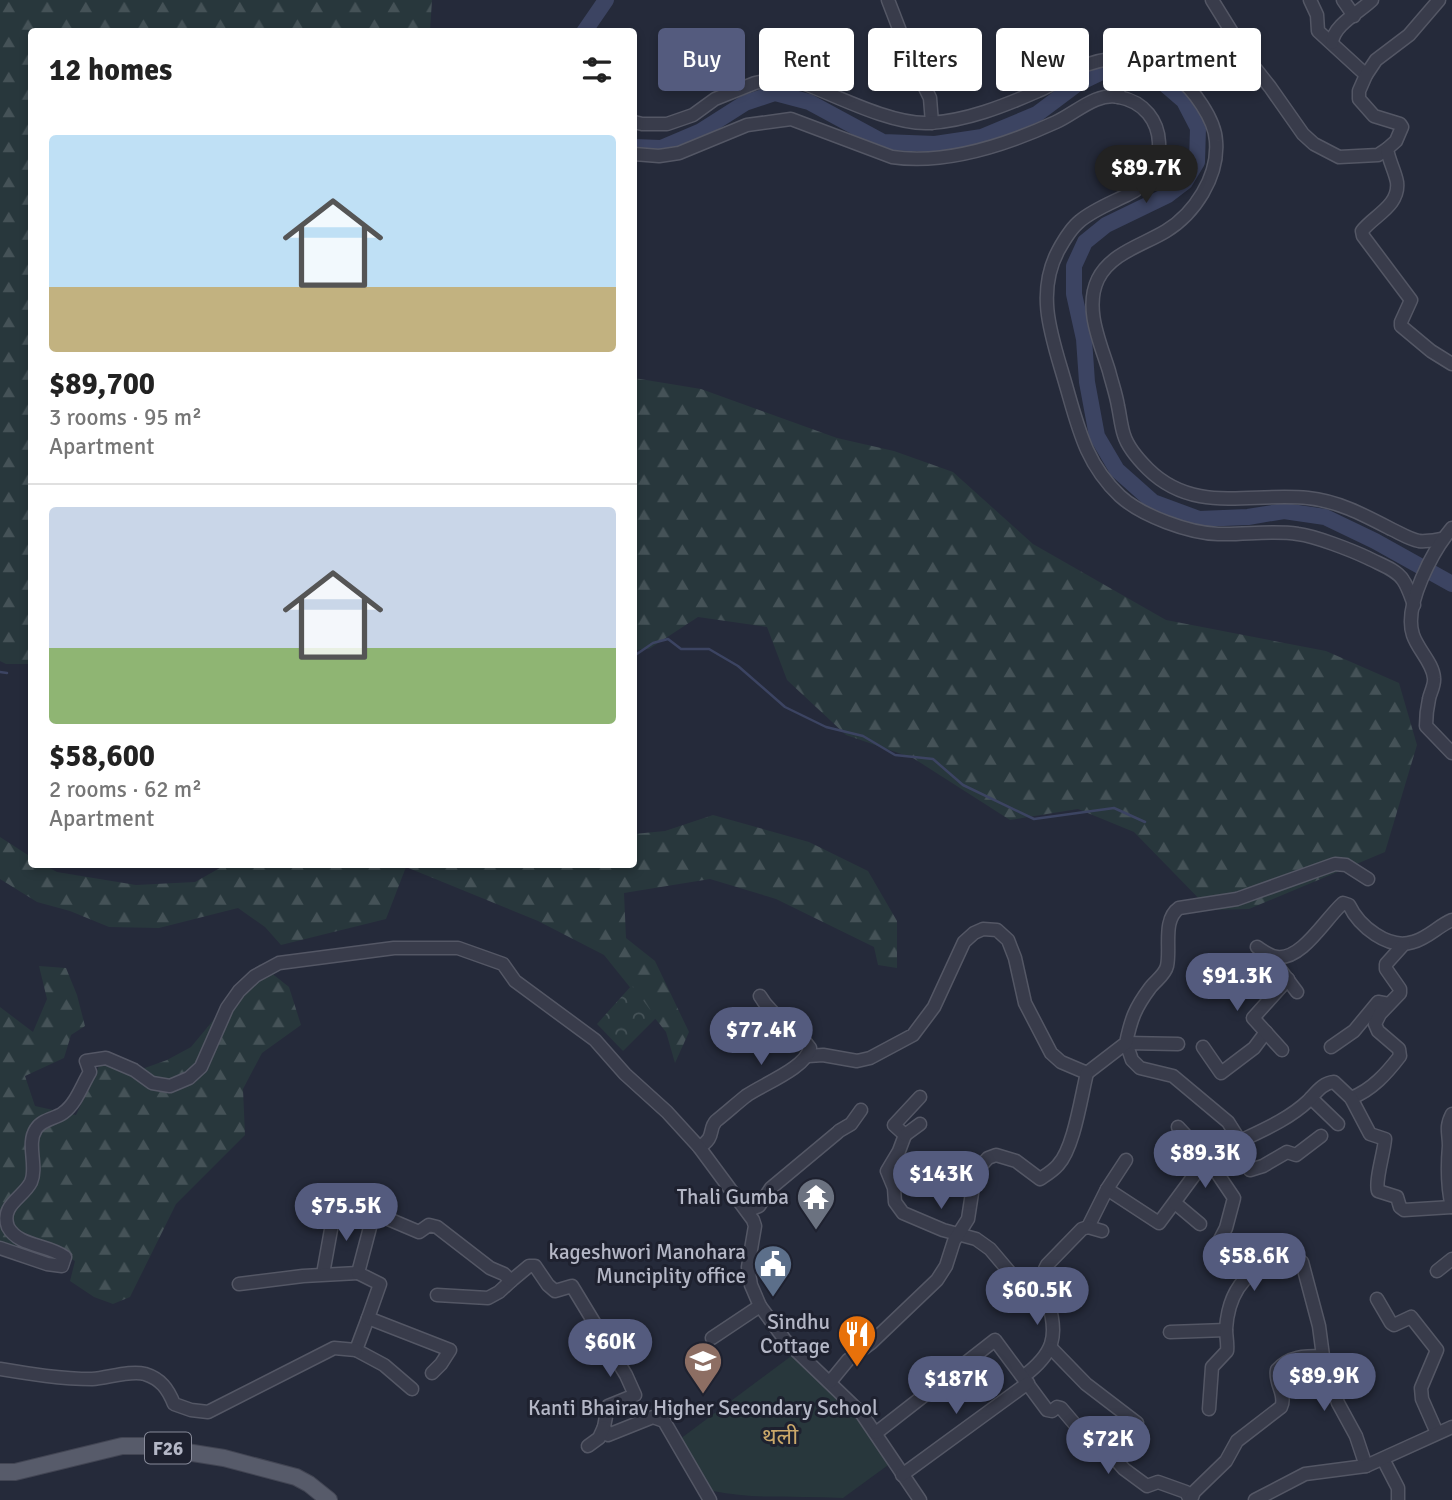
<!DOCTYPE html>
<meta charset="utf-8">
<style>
body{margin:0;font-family:Signika,"Noto Sans Devanagari",sans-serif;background:#f6f6f6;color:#222;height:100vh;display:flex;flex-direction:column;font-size:26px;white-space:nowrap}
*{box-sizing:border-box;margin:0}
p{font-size:23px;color:#767676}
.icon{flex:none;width:38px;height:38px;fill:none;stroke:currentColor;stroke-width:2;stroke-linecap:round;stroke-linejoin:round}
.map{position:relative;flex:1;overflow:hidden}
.details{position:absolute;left:28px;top:28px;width:609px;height:840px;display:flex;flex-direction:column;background:#fff;border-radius:7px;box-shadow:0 4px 10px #0003}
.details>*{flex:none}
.top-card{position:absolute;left:658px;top:28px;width:665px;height:63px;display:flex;gap:14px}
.price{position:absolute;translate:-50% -60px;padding:0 16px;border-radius:24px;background:#545b7e;color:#fff;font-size:23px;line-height:46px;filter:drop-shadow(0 2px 4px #0008)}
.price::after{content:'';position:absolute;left:50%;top:42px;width:21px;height:16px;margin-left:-10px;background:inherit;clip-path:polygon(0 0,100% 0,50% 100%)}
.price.active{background:#222;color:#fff}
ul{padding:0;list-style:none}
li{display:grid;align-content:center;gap:14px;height:371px;padding:0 21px}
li+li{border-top:2px solid #e0e0e0}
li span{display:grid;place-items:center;height:217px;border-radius:7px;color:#555}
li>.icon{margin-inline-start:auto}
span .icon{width:126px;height:126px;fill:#fffc;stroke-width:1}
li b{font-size:30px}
h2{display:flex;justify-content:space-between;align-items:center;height:84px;padding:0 21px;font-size:30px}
.tag{padding:0 24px;border-radius:7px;background:#fff;box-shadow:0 4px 10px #0003;font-size:24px;line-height:63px}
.tag.active{background:#545b7e;color:#fff}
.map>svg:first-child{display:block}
.grass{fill:#28373c}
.forest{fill:url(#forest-firs)}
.park{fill:url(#park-crowns)}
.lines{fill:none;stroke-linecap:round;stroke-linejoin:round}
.stream{stroke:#3c4462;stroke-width:2.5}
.river{stroke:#3c4462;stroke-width:16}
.minor-casing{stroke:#545765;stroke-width:15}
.major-casing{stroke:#424553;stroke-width:18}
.minor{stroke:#393c4b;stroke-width:12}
.major{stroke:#575b6a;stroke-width:16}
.labels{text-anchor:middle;stroke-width:6;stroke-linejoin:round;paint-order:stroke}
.shield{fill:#1e212f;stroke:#878a99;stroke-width:2}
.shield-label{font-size:19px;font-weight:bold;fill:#b4b7c6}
.poi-label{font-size:21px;fill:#b4b7c6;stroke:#1e212f;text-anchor:end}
.neighbourhood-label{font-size:23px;fill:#cba86a;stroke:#1e212f}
</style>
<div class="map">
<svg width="1452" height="1500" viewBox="0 0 1452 1500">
<defs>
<pattern id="forest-firs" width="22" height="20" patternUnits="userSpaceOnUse" patternTransform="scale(1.75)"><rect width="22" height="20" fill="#28373c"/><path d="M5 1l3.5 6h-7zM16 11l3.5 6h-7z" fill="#455257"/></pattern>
<pattern id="park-crowns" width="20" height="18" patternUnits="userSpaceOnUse" patternTransform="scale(1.75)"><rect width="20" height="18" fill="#28373c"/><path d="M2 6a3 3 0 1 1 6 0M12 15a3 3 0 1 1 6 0" fill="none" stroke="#455257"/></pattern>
</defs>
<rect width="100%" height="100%" fill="#252a3a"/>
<path class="grass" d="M798,1351L871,1431L891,1463L843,1498C800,1495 755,1500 713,1491L680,1439Z"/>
<g class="forest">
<polygon points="0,0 432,0 430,31 32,32 31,664 6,664 0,661"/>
<polygon points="634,378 701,389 837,438 894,451 953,472 1033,544 1166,620 1326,651 1399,683 1417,745 1385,852 1249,909 1210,910 1134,832 1078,809 1010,820 913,758 846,735 787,680 767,627 698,617 649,649 634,650"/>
<polygon points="713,815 809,842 868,871 897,921 897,968 878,965 874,947 776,899 710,879 624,893 626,938 655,961 689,1032 675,1063 666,1032 604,955 538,921 406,867 386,919 281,945 265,927 238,908 159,928 109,927 70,911 37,902 0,879 0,837 31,857 32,864 44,865 57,872 136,885 195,882 227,864 634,864 634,834 665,831"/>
<polygon points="260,964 289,987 301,1025 262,1053 243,1089 245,1135 176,1204 130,1297 113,1304 94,1297 70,1281 75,1261 30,1238 18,1247 0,1244 0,1007 33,1032 47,999 39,966 66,968 77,995 85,1026 71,1035 64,1058 25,1076 35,1106 76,1115 99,1066 118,1065 142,1069 167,1060 191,1047"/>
</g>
<polygon class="park" points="632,985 656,1018 623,1051 597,1024"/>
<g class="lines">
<g class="stream">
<polyline points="634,656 653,643 668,639 681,649 709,649 738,666 785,707 826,727 863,736 895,755 933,759 963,785 1034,819 1114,808 1145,822"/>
<polyline points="0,672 7,673"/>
</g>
<g class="river">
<polyline points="584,32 606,0"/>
<polyline points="634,147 661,148 701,131 745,103 775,93 809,102 883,142 935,144 982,137 1037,114 1077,84 1106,70 1140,70 1162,82 1184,101 1198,128 1197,162 1185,182 1168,195 1106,225 1085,242 1074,266 1074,294 1084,339 1087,382 1097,436 1117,470 1153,502 1199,519 1248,517 1284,511 1325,517 1375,541 1452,584"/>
</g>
<g class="minor-casing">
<g id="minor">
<polyline points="888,0 910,57 930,98 932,123"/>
<polyline points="1212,0 1251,63 1270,87 1303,134 1314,144 1339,157 1378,155 1387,149"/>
<polyline points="1310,0 1317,15 1318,31 1366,75"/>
<polyline points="1343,0 1354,16"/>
<path d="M1439,0L1409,35L1376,60L1366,75L1359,91V99L1374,116L1400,124L1402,127L1396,141L1387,149C1389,161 1395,171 1397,182C1400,206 1373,216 1362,231L1363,236L1411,300L1401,322V326L1431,351L1452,364"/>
<path d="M1332,43C1333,25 1360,12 1372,0"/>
<polyline points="1118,97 1120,58"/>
<path d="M634,122L642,124H667L693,115L715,99L755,83L779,78L793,79C831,93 890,125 929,123C966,121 1004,106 1038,91C1051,86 1062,77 1074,70C1107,54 1146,53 1176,76C1193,89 1215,119 1216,141C1219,177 1194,214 1166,231C1143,245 1111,253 1098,279C1084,308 1100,342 1109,371C1112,383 1116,394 1118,406C1120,415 1121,426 1124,435C1128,448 1139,460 1148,469C1195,515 1250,492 1308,498C1338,501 1364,515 1391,529C1400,533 1409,539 1419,541C1426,542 1435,540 1442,539"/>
<path d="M634,154L659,156L679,153L747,125L791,119L892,157C946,165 1008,144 1056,122C1076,113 1096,92 1119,97C1171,107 1171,175 1127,195C1111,203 1093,210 1080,221C1071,228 1064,240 1058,251C1034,297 1054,342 1067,389C1079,431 1087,465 1120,496C1142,516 1189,533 1218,534C1245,535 1271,530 1298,534C1315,536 1351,550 1368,558C1379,564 1396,569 1403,580C1408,587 1411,597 1414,605"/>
<path d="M1452,528C1433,550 1403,606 1413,635C1418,650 1433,663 1434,678C1435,685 1430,693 1429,699C1427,708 1426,717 1426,726L1452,753"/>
<path d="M1257,947C1263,951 1269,956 1277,957C1302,960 1325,919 1343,903L1349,905C1359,926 1388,950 1413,942C1428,938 1438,926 1452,920"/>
<polyline points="1273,957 1279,968 1297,992"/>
<polyline points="1178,1044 1126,1043 1132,1060 1140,1068 1173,1076 1228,1122 1240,1141 1250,1170 1263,1166 1287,1152 1296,1155 1321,1136"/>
<polyline points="1203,1047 1221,1073 1254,1048 1266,1032"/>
<polyline points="1331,1047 1354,1031 1378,1002 1389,1004"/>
<polyline points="1282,1050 1253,1018 1288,979"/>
<path d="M808,1056L823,1055L857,1061L870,1058L913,1035L934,1007L964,942L974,933L983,929L997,930L1008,940L1015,958L1025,1003L1051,1053L1061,1062L1087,1073L1126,1043C1131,1019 1135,1008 1150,988C1155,981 1165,975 1167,966C1171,949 1162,920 1179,908L1237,899L1335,864L1346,865L1368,879"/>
<path d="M920,1097L894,1125L905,1135L899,1151L887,1171L894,1188L895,1202L903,1213L943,1230L976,1239L990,1249L1018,1282L1048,1302C1059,1337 1053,1354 1024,1376"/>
<polyline points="1311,1098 1338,1124"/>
<path d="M1351,1098C1372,1090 1387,1073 1400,1056L1399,1049L1378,1031L1375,1024L1380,1014L1400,993V989L1386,969V964L1404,944"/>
<path d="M1452,1114C1445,1128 1449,1132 1449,1146C1447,1168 1447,1186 1452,1207"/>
<polyline points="1178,1127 1207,1158 1234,1198 1226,1228 1212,1255"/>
<polyline points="839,1131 851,1124 861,1110"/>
<polyline points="905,1135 920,1124"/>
<path d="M1240,1141C1263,1130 1289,1119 1308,1101C1316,1093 1322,1083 1334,1082L1351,1098L1370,1134L1385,1139C1384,1153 1375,1180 1378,1191L1397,1197L1400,1207L1404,1210L1452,1207"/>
<path d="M699,1147C716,1138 708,1129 716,1121C726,1113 736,1104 746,1096C763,1084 806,1068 810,1048C796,1028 772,1017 760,996"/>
<polyline points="922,1164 973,1189"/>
<polyline points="1107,1189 1159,1223 1207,1158"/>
<polyline points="1175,1203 1200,1224"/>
<polyline points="747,1211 759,1206 771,1188 837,1133"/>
<polyline points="1088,1227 1107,1189 1126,1160"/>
<path d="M0,1248L47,1264L62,1266L65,1257C48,1244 19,1247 8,1227C0,1205 23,1198 31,1182C38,1166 26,1144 36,1129C42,1119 55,1119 63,1113C76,1104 82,1085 90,1072L86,1061L106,1058L134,1070L152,1083L170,1086L189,1078L201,1067L227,1008L239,991L255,976L279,963L394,948H458L503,964L515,981L595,1040L625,1074L667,1112L699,1147L753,1220L755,1226L748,1267L751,1285L760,1306L785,1340L862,1414L920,1500"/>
<polyline points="1437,1271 1452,1259"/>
<polyline points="323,1274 332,1224 328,1214"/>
<polyline points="239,1284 303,1276 358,1273"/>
<polyline points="437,1295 488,1298 499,1292 511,1281"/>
<polyline points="1039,1296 1048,1282 1045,1269 1047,1265 1082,1229 1088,1227 1102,1231"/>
<polyline points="1377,1299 1391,1323 1394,1325 1411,1317 1437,1350 1421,1388 1422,1399 1437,1433"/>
<polyline points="368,1318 356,1350 384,1365 412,1389"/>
<polyline points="1170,1332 1226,1330"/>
<polyline points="712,1338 760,1306"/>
<polyline points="1051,1348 1086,1384 1137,1423"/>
<path d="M0,1369C30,1374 61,1379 92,1379C108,1378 130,1370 145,1374C161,1379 168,1389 174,1404L191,1410L208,1412L334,1348L356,1350"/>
<polyline points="432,1373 441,1364 450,1350 368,1318 380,1284 358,1273 373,1216 386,1218 419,1232 429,1225 437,1227 490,1268 504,1274 511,1281 529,1266 535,1266 548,1285 555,1291 572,1286 626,1375 635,1395 608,1406 604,1427 608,1435 653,1417 664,1421 710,1500"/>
<path d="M830,1382L848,1360L871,1343L937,1280L946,1266L954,1241L968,1219L974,1180L979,1168L988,1158L996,1155L1016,1161L1040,1179C1046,1175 1053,1171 1058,1165C1074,1148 1081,1097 1087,1073"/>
<path d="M1209,1409L1212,1367L1227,1351C1228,1344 1226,1336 1226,1329C1228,1298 1241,1274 1270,1263C1280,1260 1293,1257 1302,1262L1319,1326L1323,1356"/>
<polyline points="876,1433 995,1340 1047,1410 1052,1411 1057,1407 1061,1408 1090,1442 1107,1450 1124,1469 1147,1486 1158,1482 1186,1492 1190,1500"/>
<polyline points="588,1446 599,1438 604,1427"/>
<polyline points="1383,1459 1398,1488 1398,1500"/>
<polyline points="902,1475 1028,1383"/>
<path d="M1191,1500L1194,1492L1226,1461L1237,1441L1281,1407C1287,1395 1274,1383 1277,1370C1289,1356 1305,1356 1323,1356L1338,1403L1356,1436L1366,1466"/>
<polyline points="1255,1500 1305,1474 1366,1466 1452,1427"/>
</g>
</g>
<g class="major-casing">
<polyline id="major" points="0,1472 15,1472 122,1446 149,1446 224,1458 296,1477 309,1484 329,1500"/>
</g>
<use href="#minor" class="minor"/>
<use href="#major" class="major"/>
</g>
<defs>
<g id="temple-pin" transform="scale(2.0125)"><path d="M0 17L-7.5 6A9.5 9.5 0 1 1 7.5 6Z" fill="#6b7280" stroke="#1e212f"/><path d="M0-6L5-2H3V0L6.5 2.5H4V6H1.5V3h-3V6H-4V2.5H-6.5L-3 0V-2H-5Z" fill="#fff"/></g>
<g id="civic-pin" transform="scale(2.0125)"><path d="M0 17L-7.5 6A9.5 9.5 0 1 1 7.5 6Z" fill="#5c6f8a" stroke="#1e212f"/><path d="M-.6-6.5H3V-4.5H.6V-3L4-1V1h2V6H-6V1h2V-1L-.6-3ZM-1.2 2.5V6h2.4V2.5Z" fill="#fff"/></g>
<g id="restaurant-pin" transform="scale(2.0125)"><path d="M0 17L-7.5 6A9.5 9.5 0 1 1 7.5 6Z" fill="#e8710a" stroke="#1e212f"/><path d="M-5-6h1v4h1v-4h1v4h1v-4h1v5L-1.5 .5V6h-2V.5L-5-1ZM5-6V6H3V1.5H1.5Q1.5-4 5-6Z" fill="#fff"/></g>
<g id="school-pin" transform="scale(2.0125)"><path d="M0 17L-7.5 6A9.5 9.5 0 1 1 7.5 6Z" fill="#8d6e63" stroke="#1e212f"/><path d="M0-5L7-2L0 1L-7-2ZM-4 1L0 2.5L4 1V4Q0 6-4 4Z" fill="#fff"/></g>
</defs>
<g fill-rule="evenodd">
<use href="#temple-pin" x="816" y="1197"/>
<use href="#civic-pin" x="773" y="1264"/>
<use href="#restaurant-pin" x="857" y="1334"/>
<use href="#school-pin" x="703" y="1361"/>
</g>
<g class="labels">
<rect class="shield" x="145" y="1432.5" width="46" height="31" rx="5"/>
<g class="shield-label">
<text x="168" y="1455">F26</text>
</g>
<g class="poi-label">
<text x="789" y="1204">Thali Gumba</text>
<text x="746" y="1259">kageshwori Manohara<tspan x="746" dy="24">Munciplity office</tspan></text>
<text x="830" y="1329">Sindhu<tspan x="830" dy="24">Cottage</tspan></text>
<text x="703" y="1415" text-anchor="middle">Kanti Bhairav Higher Secondary School</text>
</g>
<g class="neighbourhood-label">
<text x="780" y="1444">थली</text>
</g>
</g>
</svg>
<b class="price active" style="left:1146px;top:205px">$89.7K</b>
<b class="price" style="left:1237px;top:1013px">$91.3K</b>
<b class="price" style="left:761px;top:1067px">$77.4K</b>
<b class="price" style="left:1205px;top:1190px">$89.3K</b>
<b class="price" style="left:941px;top:1211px">$143K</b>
<b class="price" style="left:346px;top:1243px">$75.5K</b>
<b class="price" style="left:1254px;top:1293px">$58.6K</b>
<b class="price" style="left:1037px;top:1327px">$60.5K</b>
<b class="price" style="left:610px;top:1379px">$60K</b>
<b class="price" style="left:1324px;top:1413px">$89.9K</b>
<b class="price" style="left:956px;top:1416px">$187K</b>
<b class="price" style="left:1108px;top:1476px">$72K</b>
<div class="top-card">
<a class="tag active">Buy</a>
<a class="tag">Rent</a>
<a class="tag">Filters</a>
<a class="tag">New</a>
<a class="tag">Apartment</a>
</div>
<section class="details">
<h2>12 homes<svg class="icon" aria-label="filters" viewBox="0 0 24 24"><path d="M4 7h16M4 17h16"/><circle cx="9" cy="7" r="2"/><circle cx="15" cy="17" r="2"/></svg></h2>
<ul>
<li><span style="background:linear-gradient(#bfe0f5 70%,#c2b280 0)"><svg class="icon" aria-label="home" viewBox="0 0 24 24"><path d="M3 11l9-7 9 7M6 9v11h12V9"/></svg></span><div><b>$89,700</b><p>3 rooms · 95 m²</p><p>Apartment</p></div></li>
<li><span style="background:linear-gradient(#c9d6e8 65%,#8fb573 0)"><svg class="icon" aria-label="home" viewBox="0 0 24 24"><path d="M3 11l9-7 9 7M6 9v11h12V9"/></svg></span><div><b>$58,600</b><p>2 rooms · 62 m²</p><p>Apartment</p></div></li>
</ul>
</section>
</div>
